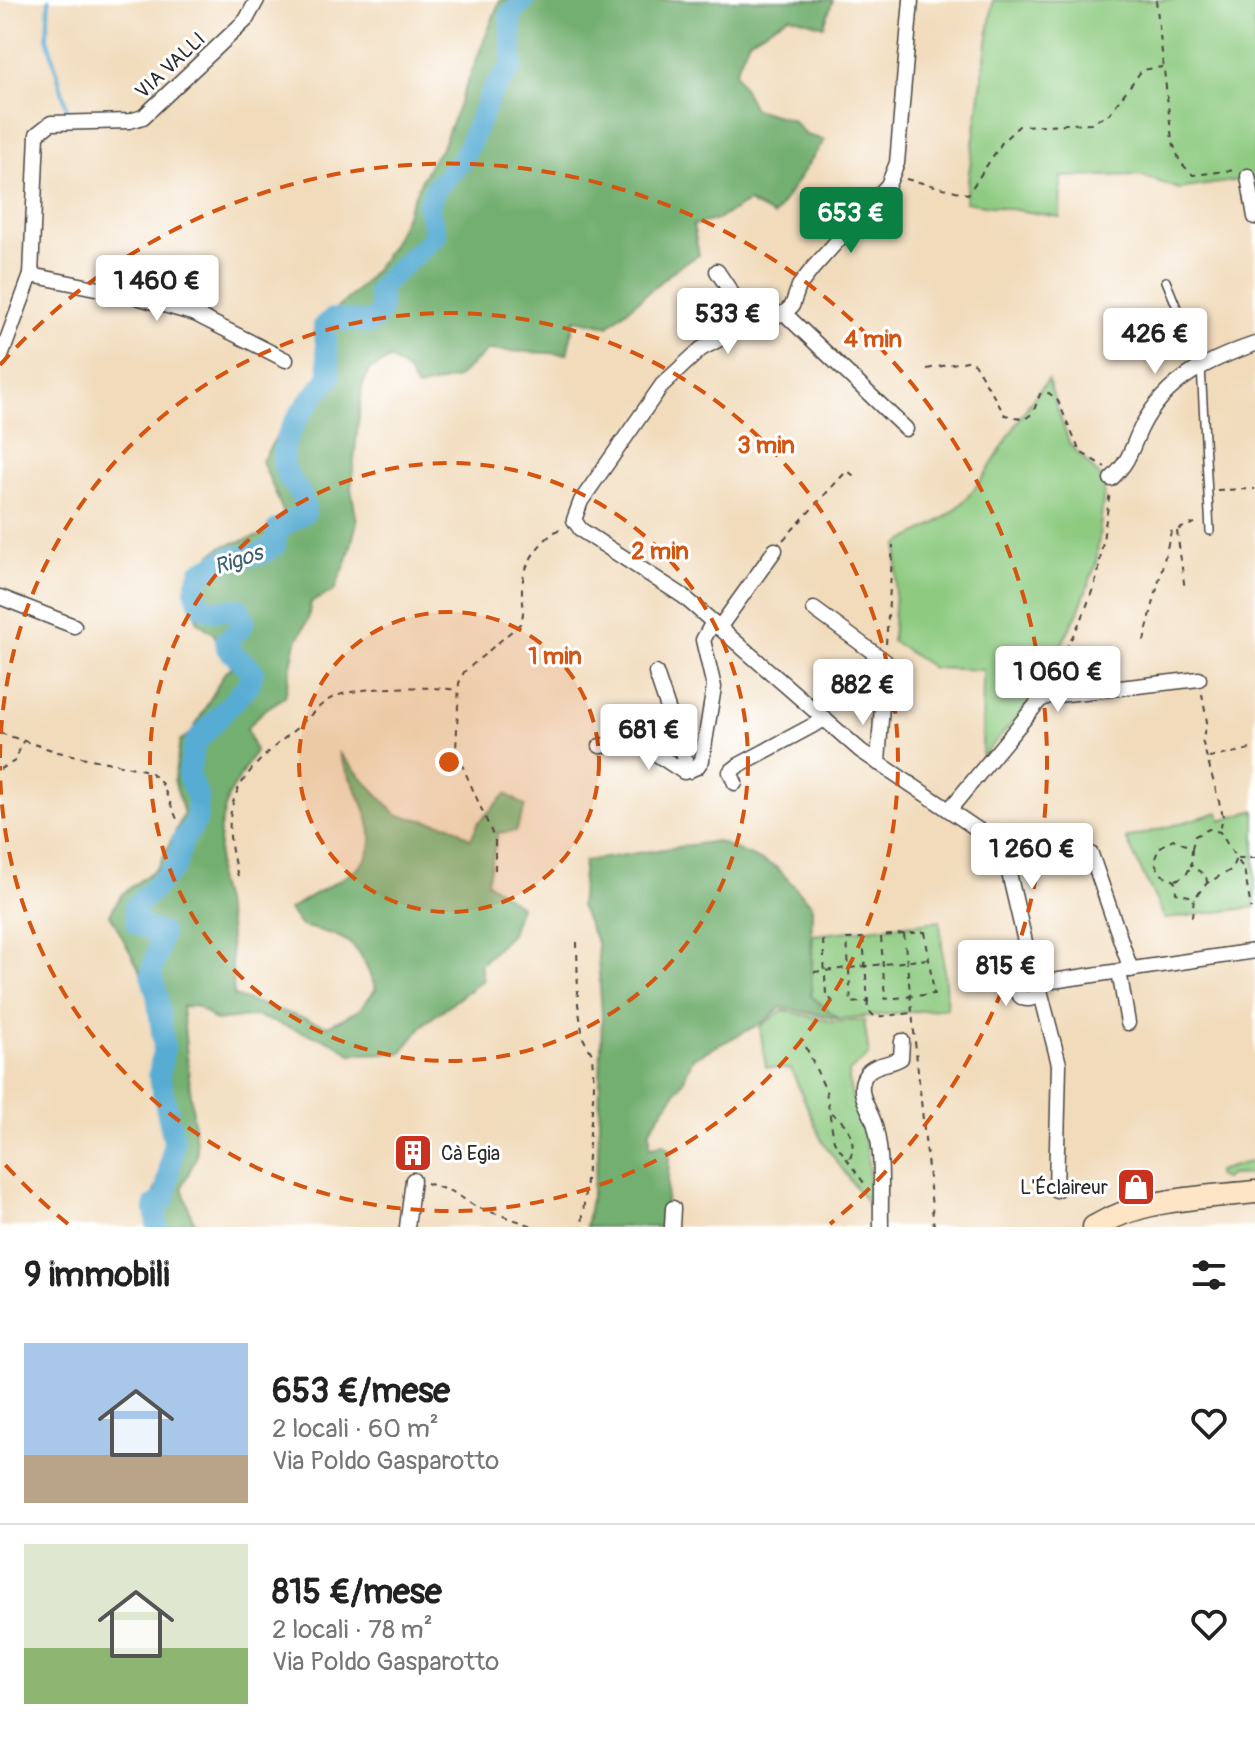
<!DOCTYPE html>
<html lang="it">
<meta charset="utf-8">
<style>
body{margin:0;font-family:Pangolin,sans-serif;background:#f2f2f2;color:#222;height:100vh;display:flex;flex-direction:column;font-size:30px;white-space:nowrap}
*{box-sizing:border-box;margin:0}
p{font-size:26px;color:#767676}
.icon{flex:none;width:44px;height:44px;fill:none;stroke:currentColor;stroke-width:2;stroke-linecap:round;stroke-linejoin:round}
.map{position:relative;height:1227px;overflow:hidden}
.panel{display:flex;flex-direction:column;background:#fff;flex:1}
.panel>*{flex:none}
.price{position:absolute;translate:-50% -68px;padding:0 18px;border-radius:8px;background:#fff;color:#222;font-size:26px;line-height:52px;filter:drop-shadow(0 2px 4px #0008)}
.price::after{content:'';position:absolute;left:50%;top:48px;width:24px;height:18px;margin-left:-12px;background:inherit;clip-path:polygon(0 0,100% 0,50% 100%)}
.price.current{background:#0b8043;color:#fff}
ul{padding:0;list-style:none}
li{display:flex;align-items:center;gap:24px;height:200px;padding:0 24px}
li+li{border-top:2px solid #e0e0e0}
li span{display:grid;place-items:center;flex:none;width:224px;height:160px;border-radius:0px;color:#555}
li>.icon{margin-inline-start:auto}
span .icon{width:96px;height:96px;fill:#fffc;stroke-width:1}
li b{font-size:34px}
h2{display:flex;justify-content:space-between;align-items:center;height:96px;padding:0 24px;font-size:34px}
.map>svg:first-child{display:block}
.green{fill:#8ecb81;stroke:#5c7b56;stroke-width:2}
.forest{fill:#72af6f;stroke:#4e6d4d;stroke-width:2}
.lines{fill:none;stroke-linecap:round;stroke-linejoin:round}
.stream{stroke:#56acd3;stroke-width:4}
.river{stroke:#56acd3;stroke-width:22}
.lane-casing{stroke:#494541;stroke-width:10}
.street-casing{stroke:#494541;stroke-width:17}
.secondary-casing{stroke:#494541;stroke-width:25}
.path{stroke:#494541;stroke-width:2;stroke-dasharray:6 6;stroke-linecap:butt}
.lane{stroke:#fff;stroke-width:7}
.street{stroke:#fff;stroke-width:14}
.secondary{stroke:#fde5c5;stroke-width:22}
.ring{fill:none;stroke:#d5540f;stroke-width:4;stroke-dasharray:14 10}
.labels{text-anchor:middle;stroke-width:6;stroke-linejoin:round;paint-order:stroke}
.street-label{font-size:20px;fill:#2b2b2b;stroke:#fff}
.poi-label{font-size:20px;fill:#2b2b2b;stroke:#fff;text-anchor:start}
.water-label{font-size:22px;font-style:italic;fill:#3c5f6e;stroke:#fff}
.centre{fill:#d5540f;stroke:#fff;stroke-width:4}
.ring-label{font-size:24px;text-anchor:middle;font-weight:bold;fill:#d5540f;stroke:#fff;stroke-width:6;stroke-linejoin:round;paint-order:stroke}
</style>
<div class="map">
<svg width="1255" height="1227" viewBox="0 0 1255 1227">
<rect width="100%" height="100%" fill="#fff"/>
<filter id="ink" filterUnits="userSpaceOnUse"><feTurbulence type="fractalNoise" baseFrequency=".0125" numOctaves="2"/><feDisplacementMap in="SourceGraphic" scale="16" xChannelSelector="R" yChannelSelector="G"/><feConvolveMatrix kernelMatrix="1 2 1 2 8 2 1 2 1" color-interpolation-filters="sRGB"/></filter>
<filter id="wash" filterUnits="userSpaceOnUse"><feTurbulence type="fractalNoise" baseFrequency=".006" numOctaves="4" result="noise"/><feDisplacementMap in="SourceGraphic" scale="32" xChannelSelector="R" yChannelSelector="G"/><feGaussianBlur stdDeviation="1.8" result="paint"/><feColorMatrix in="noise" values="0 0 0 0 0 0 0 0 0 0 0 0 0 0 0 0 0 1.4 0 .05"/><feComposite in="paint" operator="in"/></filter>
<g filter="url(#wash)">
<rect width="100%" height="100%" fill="#f1dbbb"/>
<g class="green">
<polygon points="993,0 1255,0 1255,181 1254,178 1179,189 1140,175 1061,177 1060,217 965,202"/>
<path d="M1048,380L1069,443L1105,482L1096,564L1078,612L1035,697L982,757L983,670L933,668L892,641L898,545C917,532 945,521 961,504C997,467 1014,418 1048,380Z"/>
<polygon points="1255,810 1255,907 1165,919 1126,839 1219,812 1221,821"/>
<polygon points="940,921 947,1008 839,1019 811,996 813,935"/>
<path d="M783,1010L834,1022L864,1020L869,1055L849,1072C848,1094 856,1105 862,1125C870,1151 868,1179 869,1206L822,1141L791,1069L766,1067L760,1027Z"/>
<polygon points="1255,1160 1255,1174 1230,1175 1224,1179 1217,1176 1217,1171"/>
</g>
<g class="forest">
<path d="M500,0H833L824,26L790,16L749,40L735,72L754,109L792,120L806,135L825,140C807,164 792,190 774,216L748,202L716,220L693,225L699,255L679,266L608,326L575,319L567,354L488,350L457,378L417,388L407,371L390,359L369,370L362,387L351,488L357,522L347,561L334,591L311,602L308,620L295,645L285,697L264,710L247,728L255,751L228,797L220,828L217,878L229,926L234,996L328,1026L359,1010L376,989C356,940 352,938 301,926L289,910C310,894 334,885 354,871C395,841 351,787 338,752L397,815L450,825L471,839L478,823L506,794L525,806L516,831L498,833L487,882L520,906L511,934L480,965L483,980L425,1023L401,1053L351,1054L335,1043L256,1016L216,1021L197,1006L182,1007L197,1155L182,1187L192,1218L200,1227H151L145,1210L157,1186L168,1135L154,1083L156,1033L148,986L110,914L122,894L158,867L184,814L174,780L180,741L192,732L225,672L232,667L213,633L199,623L191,606L196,567L223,546L263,535L285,516L262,461L299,398L324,370L319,321C350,301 381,268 397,235C411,204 421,174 442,147Z"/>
<polygon points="717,841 776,867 812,905 811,996 839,1019 781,1007 764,1022 693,1058 682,1083 650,1129 650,1148 663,1143 670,1150 664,1227 586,1227 598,1157 602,1015 597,943 580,906 584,861"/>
</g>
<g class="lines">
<polyline class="stream" points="49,0 47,37 69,116"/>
<path class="river" d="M157,1227L155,1205L165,1199L174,1141L159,1075L164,1047L157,994L151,975L162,934L137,924L135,907L175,867L183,840L196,821L198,798L188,775L195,743L249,684L253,671L227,648L226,641L241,628L244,619L239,609L213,611L201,606L195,590L200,573L228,558L261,554L275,545L277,530L305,512C305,495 295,489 287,474C270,443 311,398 330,378L324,326L333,319L370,323C382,314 383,306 378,292L386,281L436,235L428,207L435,189L463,159L492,91L512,67L510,15L524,0"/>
</g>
</g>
<g filter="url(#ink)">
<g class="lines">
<g class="lane-casing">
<polyline id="lane" points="1166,281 1201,366 1210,531"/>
</g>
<g class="street-casing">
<g id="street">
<polyline points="911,0 897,163 888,185 813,268 799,286 792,306 784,313 733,332 701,349 662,385 581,501 574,520 581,530 683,596 861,751 992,839 1009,873 1033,976"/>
<polyline points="1248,176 1255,217"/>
<polyline points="717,271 753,325"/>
<polyline points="31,275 130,295 195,314 286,360"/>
<polyline points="784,313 906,429"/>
<polyline points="0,359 31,275 37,134 51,123 130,121 143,117 246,20 257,0"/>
<path d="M1111,479C1131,460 1131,448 1142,426C1166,380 1208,360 1255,344"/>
<polyline points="0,597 74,626"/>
<polyline points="814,609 885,661 878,763"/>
<polyline points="719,628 775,550"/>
<polyline points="656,673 689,771"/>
<polyline points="600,746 636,741 684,772 697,767 702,760 714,687 703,640 713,622"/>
<polyline points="735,783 730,772 739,765 825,719"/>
<polyline points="949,810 1040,700 1049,696 1199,679"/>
<polyline points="1091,854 1131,970"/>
<polyline points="1119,971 1128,1023"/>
<circle cx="1028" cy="987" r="12"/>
<polyline points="1039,983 1255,951"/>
<polyline points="1040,990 1059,1064 1056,1190"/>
<polyline points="407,1227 413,1180"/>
<polyline points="672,1227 673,1208"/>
<path d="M881,1227C880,1195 884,1158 875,1126C871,1109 853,1091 867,1073C875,1063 890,1065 901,1058L902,1041"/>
</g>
</g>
<g class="secondary-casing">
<path id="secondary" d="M1094,1227C1143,1198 1199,1198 1255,1192"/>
</g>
<g class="path">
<polyline points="1156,0 1172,140 1180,162 1193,175 1236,170"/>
<polyline points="906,179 968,194 1003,141 1019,126 1091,123 1109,114 1142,70 1162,67"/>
<polyline points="927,369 972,360 1005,415 1025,419 1033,413 1040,394 1049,393 1058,401 1080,452 1105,467"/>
<polyline points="1217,490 1255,489"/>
<polyline points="1177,531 1185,590"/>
<polyline points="783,540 843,475 848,471 854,476"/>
<polyline points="1144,641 1171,532 1200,521"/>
<polyline points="886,644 893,545"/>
<polyline points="1049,682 1083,616 1098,575 1110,492"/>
<polyline points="1202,694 1207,722 1202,740 1223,816 1220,831"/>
<polyline points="0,733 58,752 149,771 162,784 177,819"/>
<polyline points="1209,758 1255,748"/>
<polyline points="0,769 15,761 23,741"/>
<polyline points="1192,849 1191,865 1206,876 1207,882"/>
<path d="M495,870V840L456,751L459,683L464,672L520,624C525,613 523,604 522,593C521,565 540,539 563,527"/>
<path d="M238,876C215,798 241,774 298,727C310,717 321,702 336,696C364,686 427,686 457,690"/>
<polyline points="1176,880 1186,875 1191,866"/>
<polyline points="1197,895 1207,883 1231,870 1236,858 1244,869 1251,908"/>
<polyline points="1192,917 1194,897 1176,893 1175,881 1161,874 1154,861 1159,848 1173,839 1192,848 1195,836 1209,829 1220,832 1236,858 1255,858"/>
<polygon points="925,932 934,994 885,999 881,936"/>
<polyline points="904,934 934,1227"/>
<polygon points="863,938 868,1001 851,1003 847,939"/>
<polyline points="823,940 826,994 833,1002"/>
<polyline points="577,942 578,1004 583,1038 592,1054 594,1086 582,1227"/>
<polyline points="814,972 928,959"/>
<polyline points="868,1001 867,1009 875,1017 912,1013"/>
<polyline points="806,1047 826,1091 834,1141 866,1186"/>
<path d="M831,1113C849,1124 858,1141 849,1161"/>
<polyline points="426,1183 453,1192 476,1207 536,1227"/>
</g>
<use href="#lane" class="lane"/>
<use href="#street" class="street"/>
<use href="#secondary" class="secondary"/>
</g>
</g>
<circle cx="449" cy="762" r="150" fill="#d5540f" fill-opacity=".12"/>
<g class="ring">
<circle cx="449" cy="762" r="150"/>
<circle cx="449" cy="762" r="299"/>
<path d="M0 758A449 449 0 1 1 0 766"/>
<path d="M68 1224A599 599 0 0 1 0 1159M0 365A599 599 0 1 1 830 1224"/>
</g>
<defs>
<g id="building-square" transform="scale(2)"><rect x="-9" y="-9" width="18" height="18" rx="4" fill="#c8321e" stroke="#fff"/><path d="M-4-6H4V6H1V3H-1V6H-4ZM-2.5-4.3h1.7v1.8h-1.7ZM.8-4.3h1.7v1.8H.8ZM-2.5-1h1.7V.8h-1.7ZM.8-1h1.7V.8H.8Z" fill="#fff"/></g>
<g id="shop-square" transform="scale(2)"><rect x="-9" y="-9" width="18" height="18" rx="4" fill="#c8321e" stroke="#fff"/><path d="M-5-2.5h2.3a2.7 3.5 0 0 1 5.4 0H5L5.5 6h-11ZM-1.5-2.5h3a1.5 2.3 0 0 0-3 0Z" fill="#fff"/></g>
</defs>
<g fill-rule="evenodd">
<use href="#building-square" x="413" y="1153"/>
<use href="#shop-square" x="1136" y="1187"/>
</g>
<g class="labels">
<g class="street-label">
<text transform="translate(170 65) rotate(-43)" y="7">VIA VALLI</text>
</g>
<g class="poi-label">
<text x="441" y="1160">Cà Egia</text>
<text x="1108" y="1194" text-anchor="end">L'Éclaireur</text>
</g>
<g class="water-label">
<text transform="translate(238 559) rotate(-19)" y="8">Rigos</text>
</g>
</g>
<circle cx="449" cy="762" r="12" class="centre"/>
<g class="ring-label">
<text x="873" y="347">4 min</text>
<text x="766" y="453">3 min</text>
<text x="660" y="559">2 min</text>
<text x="555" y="664">1 min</text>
</g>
</svg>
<b class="price current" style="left:851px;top:255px">653 €</b>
<b class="price" style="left:157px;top:323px">1 460 €</b>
<b class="price" style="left:728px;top:356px">533 €</b>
<b class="price" style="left:1155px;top:376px">426 €</b>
<b class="price" style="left:1058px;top:714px">1 060 €</b>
<b class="price" style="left:863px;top:727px">882 €</b>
<b class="price" style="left:649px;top:772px">681 €</b>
<b class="price" style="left:1032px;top:891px">1 260 €</b>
<b class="price" style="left:1006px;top:1008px">815 €</b>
</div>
<section class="panel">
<h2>9 immobili<svg class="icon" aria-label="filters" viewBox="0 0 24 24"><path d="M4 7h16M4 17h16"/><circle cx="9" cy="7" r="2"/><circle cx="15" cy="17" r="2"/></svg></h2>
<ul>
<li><span style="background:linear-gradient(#a9c7e8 70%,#b9a48a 0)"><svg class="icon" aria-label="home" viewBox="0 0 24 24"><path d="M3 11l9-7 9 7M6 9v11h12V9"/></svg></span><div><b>653 €/mese</b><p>2 locali · 60 m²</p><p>Via Poldo Gasparotto</p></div><svg class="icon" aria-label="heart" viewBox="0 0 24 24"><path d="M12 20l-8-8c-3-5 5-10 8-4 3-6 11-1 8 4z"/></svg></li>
<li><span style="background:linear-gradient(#dfe7d0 65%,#8fb573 0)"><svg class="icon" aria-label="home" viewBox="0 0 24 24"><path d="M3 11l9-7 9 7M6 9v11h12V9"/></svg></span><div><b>815 €/mese</b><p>2 locali · 78 m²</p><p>Via Poldo Gasparotto</p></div><svg class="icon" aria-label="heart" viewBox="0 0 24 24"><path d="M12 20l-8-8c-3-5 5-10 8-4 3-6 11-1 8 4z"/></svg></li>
</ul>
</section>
